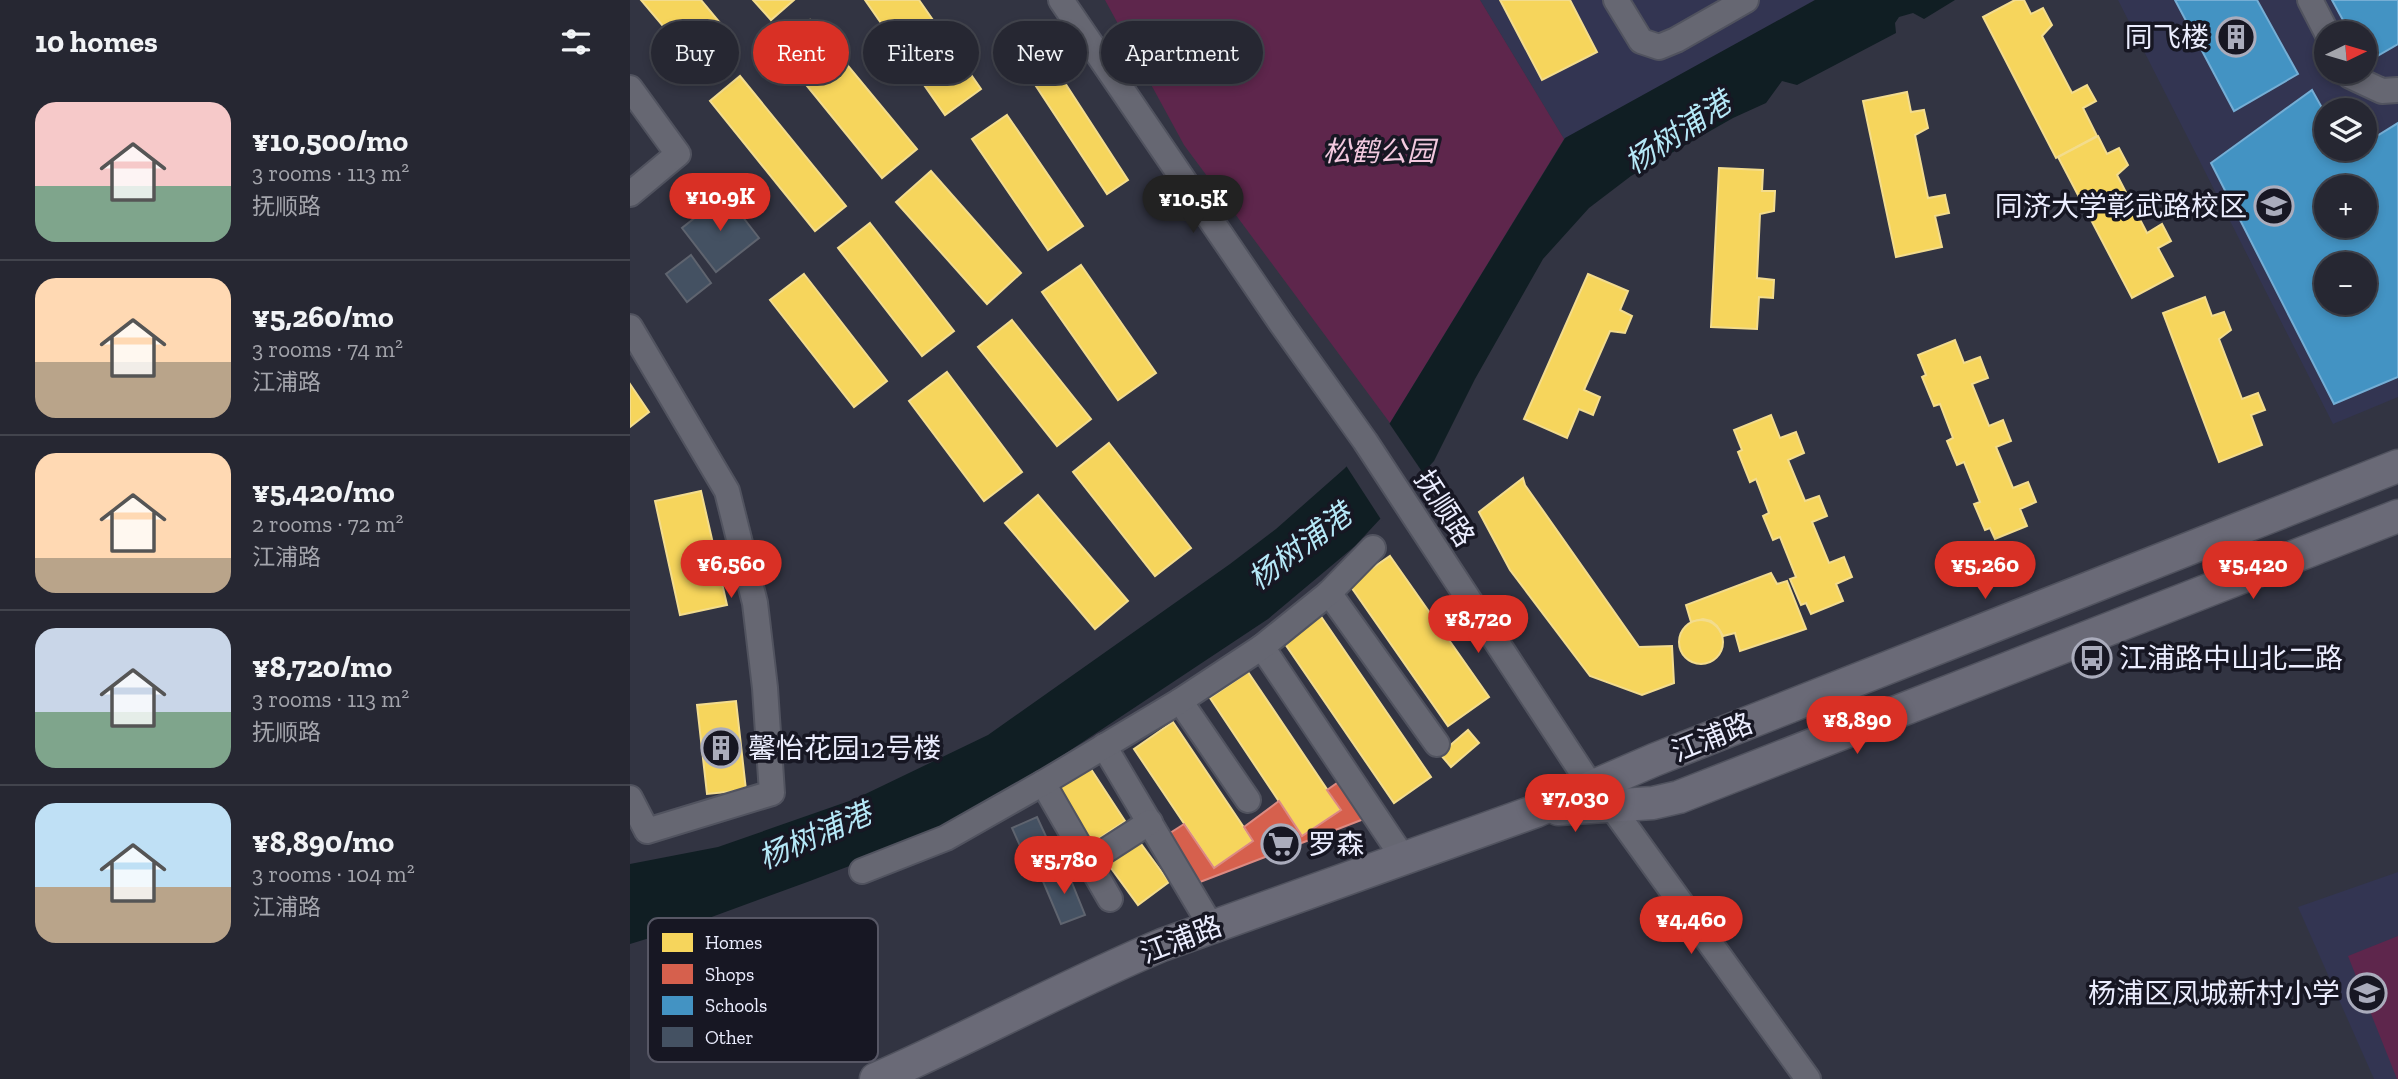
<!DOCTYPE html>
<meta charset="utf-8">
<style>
body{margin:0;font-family:"Zilla Slab","Noto Sans SC",serif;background:#2e2f3a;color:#f1f3f6;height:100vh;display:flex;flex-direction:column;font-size:26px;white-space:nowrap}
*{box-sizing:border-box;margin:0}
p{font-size:23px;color:#a4a5ac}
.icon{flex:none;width:38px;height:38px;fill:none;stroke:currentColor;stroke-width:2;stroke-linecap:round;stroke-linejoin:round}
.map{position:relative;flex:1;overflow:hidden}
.panel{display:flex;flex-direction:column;background:#262732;width:630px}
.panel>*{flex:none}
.guide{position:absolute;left:21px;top:21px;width:665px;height:63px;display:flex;gap:14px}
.needle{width:46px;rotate:85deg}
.fabs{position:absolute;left:1684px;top:21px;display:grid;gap:14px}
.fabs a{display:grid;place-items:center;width:63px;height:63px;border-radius:50%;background:#262732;box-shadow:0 4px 10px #0003,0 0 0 2px #42444d;font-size:35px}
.price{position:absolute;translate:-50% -60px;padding:0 16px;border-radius:24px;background:#d93025;color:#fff;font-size:23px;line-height:46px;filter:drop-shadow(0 2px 4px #0008)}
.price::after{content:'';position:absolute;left:50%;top:42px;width:21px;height:16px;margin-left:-10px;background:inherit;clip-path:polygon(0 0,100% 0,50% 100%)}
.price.current{background:#222;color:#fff}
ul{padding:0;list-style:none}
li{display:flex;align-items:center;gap:21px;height:175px;padding:0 35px}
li+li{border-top:2px solid #42444d}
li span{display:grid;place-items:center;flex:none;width:196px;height:140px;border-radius:21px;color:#555}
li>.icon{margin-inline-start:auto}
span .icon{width:84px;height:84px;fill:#fffc;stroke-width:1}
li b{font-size:30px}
h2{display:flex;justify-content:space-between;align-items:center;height:84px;padding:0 35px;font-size:30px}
.chip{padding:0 24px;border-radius:32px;background:#262732;box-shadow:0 4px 10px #0003,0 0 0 2px #42444d;font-size:24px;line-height:63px}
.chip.current{background:#d93025;color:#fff}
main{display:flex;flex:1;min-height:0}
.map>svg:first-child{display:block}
.built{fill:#333552;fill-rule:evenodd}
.green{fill:#5e264c}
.water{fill:#101e23}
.pier{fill:#323442}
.homes{fill:#f6d55c;stroke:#f3dc8d;stroke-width:2}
.shops{fill:#d6604d;stroke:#dc8a82;stroke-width:2}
.schools{fill:#4393c3;stroke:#75aed5;stroke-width:2;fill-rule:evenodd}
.building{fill:#445162;stroke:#5f646f;stroke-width:2}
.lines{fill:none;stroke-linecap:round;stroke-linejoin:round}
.minor-casing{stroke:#51535f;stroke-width:28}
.major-casing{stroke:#51535f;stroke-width:35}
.minor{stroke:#666772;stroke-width:24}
.major{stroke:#6a6a77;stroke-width:32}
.labels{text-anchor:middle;stroke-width:7;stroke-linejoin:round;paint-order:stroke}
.poi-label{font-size:28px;fill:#ebedfe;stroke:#171723;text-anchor:end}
.park-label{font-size:28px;font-style:italic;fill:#f3c9df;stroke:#171723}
.street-label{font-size:28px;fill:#ebedfe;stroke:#171723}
.water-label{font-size:30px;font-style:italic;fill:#b5e8f7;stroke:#171723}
.key{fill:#171723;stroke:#575765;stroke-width:2}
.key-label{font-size:19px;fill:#ebedfe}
</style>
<main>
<section class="panel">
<h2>10 homes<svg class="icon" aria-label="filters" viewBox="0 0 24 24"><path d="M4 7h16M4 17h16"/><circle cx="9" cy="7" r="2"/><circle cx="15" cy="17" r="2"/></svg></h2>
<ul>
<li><span style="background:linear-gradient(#f6c9c9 60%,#7fa58c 0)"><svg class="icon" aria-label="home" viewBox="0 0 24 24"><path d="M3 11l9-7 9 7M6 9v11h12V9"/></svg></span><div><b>¥10,500/mo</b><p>3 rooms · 113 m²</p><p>抚顺路</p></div></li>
<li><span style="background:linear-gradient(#ffd9b3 60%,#b9a48a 0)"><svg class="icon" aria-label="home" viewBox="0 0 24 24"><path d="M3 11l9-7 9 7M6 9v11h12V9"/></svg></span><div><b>¥5,260/mo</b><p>3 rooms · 74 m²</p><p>江浦路</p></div></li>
<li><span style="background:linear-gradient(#ffd9b3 75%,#b9a48a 0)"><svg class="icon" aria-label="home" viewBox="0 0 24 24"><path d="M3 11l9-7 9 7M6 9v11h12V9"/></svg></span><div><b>¥5,420/mo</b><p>2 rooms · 72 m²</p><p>江浦路</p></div></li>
<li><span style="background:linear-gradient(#c9d6e8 60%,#7fa58c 0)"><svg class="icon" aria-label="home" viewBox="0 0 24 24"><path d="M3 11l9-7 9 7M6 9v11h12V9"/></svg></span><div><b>¥8,720/mo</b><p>3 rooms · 113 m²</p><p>抚顺路</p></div></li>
<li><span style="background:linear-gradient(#bfe0f5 60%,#b9a48a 0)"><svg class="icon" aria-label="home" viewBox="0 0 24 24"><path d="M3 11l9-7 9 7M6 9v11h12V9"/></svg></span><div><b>¥8,890/mo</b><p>3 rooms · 104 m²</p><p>江浦路</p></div></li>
</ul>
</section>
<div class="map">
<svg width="1768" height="1079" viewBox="0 0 1768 1079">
<rect width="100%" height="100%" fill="#323442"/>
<g class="built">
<polygon points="850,0 1185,0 934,139"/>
<path d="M1488,0H1768V397L1703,424ZM1696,33H1734V72H1696ZM1696,110H1734V149H1696ZM1696,187H1734V226H1696ZM1696,264H1734V303H1696Z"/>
<polygon points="1768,872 1768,1079 1744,1079 1668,907"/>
</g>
<g class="green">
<polygon points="475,0 850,0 934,139 760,423 554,145"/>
<polygon points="1768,936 1768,1079 1767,1079 1718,956"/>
</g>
<polygon class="water" points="1185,0 1325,0 1294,19 1283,13 1269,17 1265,23 1266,33 1167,85 1152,81 1136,103 1103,118 1001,176 959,208 913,259 845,379 804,461 725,546 638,619 400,777 326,820 243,857 180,881 49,929 0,944 0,864 88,847 225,799 358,735 600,564 646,529 714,469 760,423 935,138"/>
<polygon class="pier" points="757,420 795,476 752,521 715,464"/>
<g class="homes">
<polygon points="11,0 71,0 105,41 71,71"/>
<polygon points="123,0 164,0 141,20"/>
<polygon points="235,0 289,0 351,89 315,115"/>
<polygon points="870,0 940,0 967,52 912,80"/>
<polygon points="1385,0 1394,0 1401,14 1413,8 1422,25 1412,36 1442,93 1457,85 1466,101 1453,108 1467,136 1426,158 1353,17"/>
<polygon points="180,20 287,149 252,178 146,48"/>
<polygon points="424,66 498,180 477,194 402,80"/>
<polygon points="110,76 216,206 185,231 80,101"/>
<polygon points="1277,92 1281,112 1294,110 1298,128 1285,135 1298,198 1315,195 1319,213 1305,216 1312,247 1266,257 1233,101"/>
<polygon points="377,115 453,226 418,250 342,139"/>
<polygon points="1684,116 1696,136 1696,149 1703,149 1727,187 1696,187 1696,226 1734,226 1734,200 1768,255 1768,304 1735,324 1722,303 1734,303 1734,264 1699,264 1629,150"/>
<polygon points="1468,136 1477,154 1489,148 1498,165 1487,175 1517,233 1532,224 1541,241 1528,248 1543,276 1502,298 1428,157"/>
<polygon points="1089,168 1133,170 1132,191 1145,191 1144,211 1130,214 1127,278 1144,280 1143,298 1129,297 1127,329 1081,327"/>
<polygon points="301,171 391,273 357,304 266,202"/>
<polygon points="240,223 324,331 292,356 208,248"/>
<polygon points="451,265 526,373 488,400 412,292"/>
<polygon points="174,274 257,381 224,407 140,300"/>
<polygon points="958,274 998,291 990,310 1002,316 995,333 980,331 954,390 970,397 963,415 949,409 937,438 894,419"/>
<polygon points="1575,297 1582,316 1594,312 1601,330 1589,339 1612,399 1628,393 1635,410 1621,415 1632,445 1589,462 1533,313"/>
<polygon points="382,320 461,419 427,446 348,347"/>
<polygon points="1325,340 1334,363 1350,357 1358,378 1342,384 1359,426 1373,420 1381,441 1366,447 1383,488 1398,482 1406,502 1390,509 1397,526 1365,539 1360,528 1355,530 1344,504 1350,502 1334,462 1327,465 1317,441 1323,438 1310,404 1304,406 1292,377 1296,375 1288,355"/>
<polygon points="317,372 392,472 354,501 279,401"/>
<polygon points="0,384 19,412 0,427"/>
<polygon points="1141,415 1150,438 1166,432 1174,453 1158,460 1175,501 1189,496 1197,516 1182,522 1199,563 1214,557 1222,577 1206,584 1213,601 1181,614 1176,603 1171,605 1160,579 1166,577 1150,537 1143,540 1133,516 1139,513 1126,479 1120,482 1108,452 1112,450 1104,430"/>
<polygon points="479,443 561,548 525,576 443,472"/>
<polygon points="893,478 895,485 1009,647 1042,646 1044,683 1012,695 960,676 880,570 849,512"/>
<polygon points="71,491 97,605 50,615 25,501"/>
<polygon points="408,495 498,601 465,629 375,523"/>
<polygon points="760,556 859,697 818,726 719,584"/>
<polygon points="1141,573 1147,584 1157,581 1176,629 1110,651 1105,633 1093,636 1087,626 1081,621 1073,619 1061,622 1056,605"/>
<polygon points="690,615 801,777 764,803 653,641"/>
<circle cx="1071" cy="642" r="22"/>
<polygon points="618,672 711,810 672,836 580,698"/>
<polygon points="106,701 116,790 77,794 67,705"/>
<polygon points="543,722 623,841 584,868 504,749"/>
<polygon points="838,730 849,743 821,767 810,754"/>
<polygon points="457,763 495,821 462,843 424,785"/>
<polygon points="509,841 539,882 508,905 478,864"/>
</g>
<polygon class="shops" points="710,781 734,819 570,882 537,835 554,824 584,868 623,841 614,827 649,801 672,836 711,810 697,790"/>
<g class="schools">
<polygon points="1545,0 1627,0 1668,74 1604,111"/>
<polygon points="1702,0 1768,0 1768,44 1737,62 1734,58 1734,33 1720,33"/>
<path d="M1682,90L1696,115V149H1715L1718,154L1727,149H1734V144L1768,123V377L1704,404L1581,163ZM1696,187H1734V226H1696ZM1696,264H1734V303H1696Z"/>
</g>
<g class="building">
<polygon points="95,194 129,238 86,272 52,228"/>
<polygon points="61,255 81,283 57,302 36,274"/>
<polygon points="407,817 425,856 400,868 382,828"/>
<polygon points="436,868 455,915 431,924 412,879"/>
</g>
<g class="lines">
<g class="minor-casing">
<g id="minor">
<polyline points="431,0 651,323 735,441 961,786 981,806 1178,1079"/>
<polyline points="986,0 1011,41 1029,47 1046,40 1116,0"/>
<polyline points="1680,0 1697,33"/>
<polyline points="1717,72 1720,76 1752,91 1768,90"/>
<polyline points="0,88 48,154 0,194"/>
<polyline points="0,327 97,491 125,603 135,688 142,793 17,831 0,798"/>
<polyline points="699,593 807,744"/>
<polyline points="632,647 774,859"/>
<polyline points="550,701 618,800"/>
<polyline points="474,746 581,926"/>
<polyline points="413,783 480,899"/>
<polyline points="458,862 520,822"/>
<polyline points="232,871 316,838 413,783 550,701 632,647 699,593 743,548"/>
</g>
</g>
<g class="major-casing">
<g id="major">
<polyline points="928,809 1023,803 1049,797 1768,516"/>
<path d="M246,1079C342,1037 435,986 532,945L906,811L1024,760L1768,466"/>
</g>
</g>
<use href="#minor" class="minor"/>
<use href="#major" class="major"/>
</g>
<defs>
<g id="building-ring" transform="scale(2.0125)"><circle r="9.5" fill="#171723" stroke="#aaacbc" stroke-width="1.5"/><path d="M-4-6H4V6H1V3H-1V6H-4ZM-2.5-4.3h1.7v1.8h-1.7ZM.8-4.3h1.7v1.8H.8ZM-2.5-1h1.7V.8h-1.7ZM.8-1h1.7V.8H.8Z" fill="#aaacbc"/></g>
<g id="university-ring" transform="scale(2.0125)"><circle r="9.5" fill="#171723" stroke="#aaacbc" stroke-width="1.5"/><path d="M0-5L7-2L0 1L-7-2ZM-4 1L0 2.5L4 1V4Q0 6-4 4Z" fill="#aaacbc"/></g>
<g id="bus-ring" transform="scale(2.0125)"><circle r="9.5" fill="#171723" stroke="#aaacbc" stroke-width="1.5"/><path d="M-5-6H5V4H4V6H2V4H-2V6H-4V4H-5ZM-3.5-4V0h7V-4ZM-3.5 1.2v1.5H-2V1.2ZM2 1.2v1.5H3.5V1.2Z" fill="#aaacbc"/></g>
<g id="supermarket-ring" transform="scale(2.0125)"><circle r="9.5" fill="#171723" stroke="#aaacbc" stroke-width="1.5"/><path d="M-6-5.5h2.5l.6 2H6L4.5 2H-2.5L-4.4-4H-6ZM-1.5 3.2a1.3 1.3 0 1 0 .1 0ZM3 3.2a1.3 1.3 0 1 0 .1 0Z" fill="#aaacbc"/></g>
<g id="school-ring" transform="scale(2.0125)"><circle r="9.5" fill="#171723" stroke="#aaacbc" stroke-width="1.5"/><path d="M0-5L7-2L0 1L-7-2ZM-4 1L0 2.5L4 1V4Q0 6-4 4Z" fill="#aaacbc"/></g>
</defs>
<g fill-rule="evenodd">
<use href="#building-ring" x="1606" y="37"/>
<use href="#university-ring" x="1644" y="206"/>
<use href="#bus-ring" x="1462" y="658"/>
<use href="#building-ring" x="91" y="748"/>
<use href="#supermarket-ring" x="651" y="844"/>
<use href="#school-ring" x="1737" y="993"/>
</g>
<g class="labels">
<g class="poi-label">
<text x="1579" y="47">同飞楼</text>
<text x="1617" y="216">同济大学彰武路校区</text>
<text x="1489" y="668" text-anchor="start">江浦路中山北二路</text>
<text x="118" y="758" text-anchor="start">馨怡花园12号楼</text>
<text x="678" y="854" text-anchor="start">罗森</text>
<text x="1710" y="1003">杨浦区凤城新村小学</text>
</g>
<g class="park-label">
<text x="749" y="161">松鹤公园</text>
</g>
<g class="street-label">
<text transform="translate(815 508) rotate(57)" y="10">抚顺路</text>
<text transform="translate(1082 737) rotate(-22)" y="10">江浦路</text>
<text transform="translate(551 939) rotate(-21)" y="10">江浦路</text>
</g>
<g class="water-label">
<text transform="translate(1048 133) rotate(-34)" y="10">杨树浦港</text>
<text transform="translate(670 547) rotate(-37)" y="10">杨树浦港</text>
<text transform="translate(185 836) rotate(-24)" y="10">杨树浦港</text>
</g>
</g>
<rect x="18" y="918" width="230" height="144" rx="10" class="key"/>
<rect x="32" y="933" width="31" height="19" fill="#f6d55c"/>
<rect x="32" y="964" width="31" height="20" fill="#d6604d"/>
<rect x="32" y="996" width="31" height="19" fill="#4393c3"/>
<rect x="32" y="1027" width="31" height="20" fill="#445162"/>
<g class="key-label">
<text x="75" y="949">Homes</text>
<text x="75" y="981">Shops</text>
<text x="75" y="1012">Schools</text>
<text x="75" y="1044">Other</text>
</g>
</svg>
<div class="fabs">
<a><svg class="needle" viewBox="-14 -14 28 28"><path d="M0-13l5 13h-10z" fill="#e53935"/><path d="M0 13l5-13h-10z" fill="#a4a5ac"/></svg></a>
<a><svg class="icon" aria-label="layers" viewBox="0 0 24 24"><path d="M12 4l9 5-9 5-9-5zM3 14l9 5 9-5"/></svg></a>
<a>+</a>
<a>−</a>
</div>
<b class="price" style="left:90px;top:233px">¥10.9K</b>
<b class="price current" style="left:563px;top:235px">¥10.5K</b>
<b class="price" style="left:101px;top:600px">¥6,560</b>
<b class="price" style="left:1355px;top:601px">¥5,260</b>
<b class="price" style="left:1623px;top:601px">¥5,420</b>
<b class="price" style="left:848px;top:655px">¥8,720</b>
<b class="price" style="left:1227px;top:756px">¥8,890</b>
<b class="price" style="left:945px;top:834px">¥7,030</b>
<b class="price" style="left:434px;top:896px">¥5,780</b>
<b class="price" style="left:1061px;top:956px">¥4,460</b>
<div class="guide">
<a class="chip">Buy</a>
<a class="chip current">Rent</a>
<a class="chip">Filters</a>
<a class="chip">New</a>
<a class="chip">Apartment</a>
</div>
</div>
</main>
